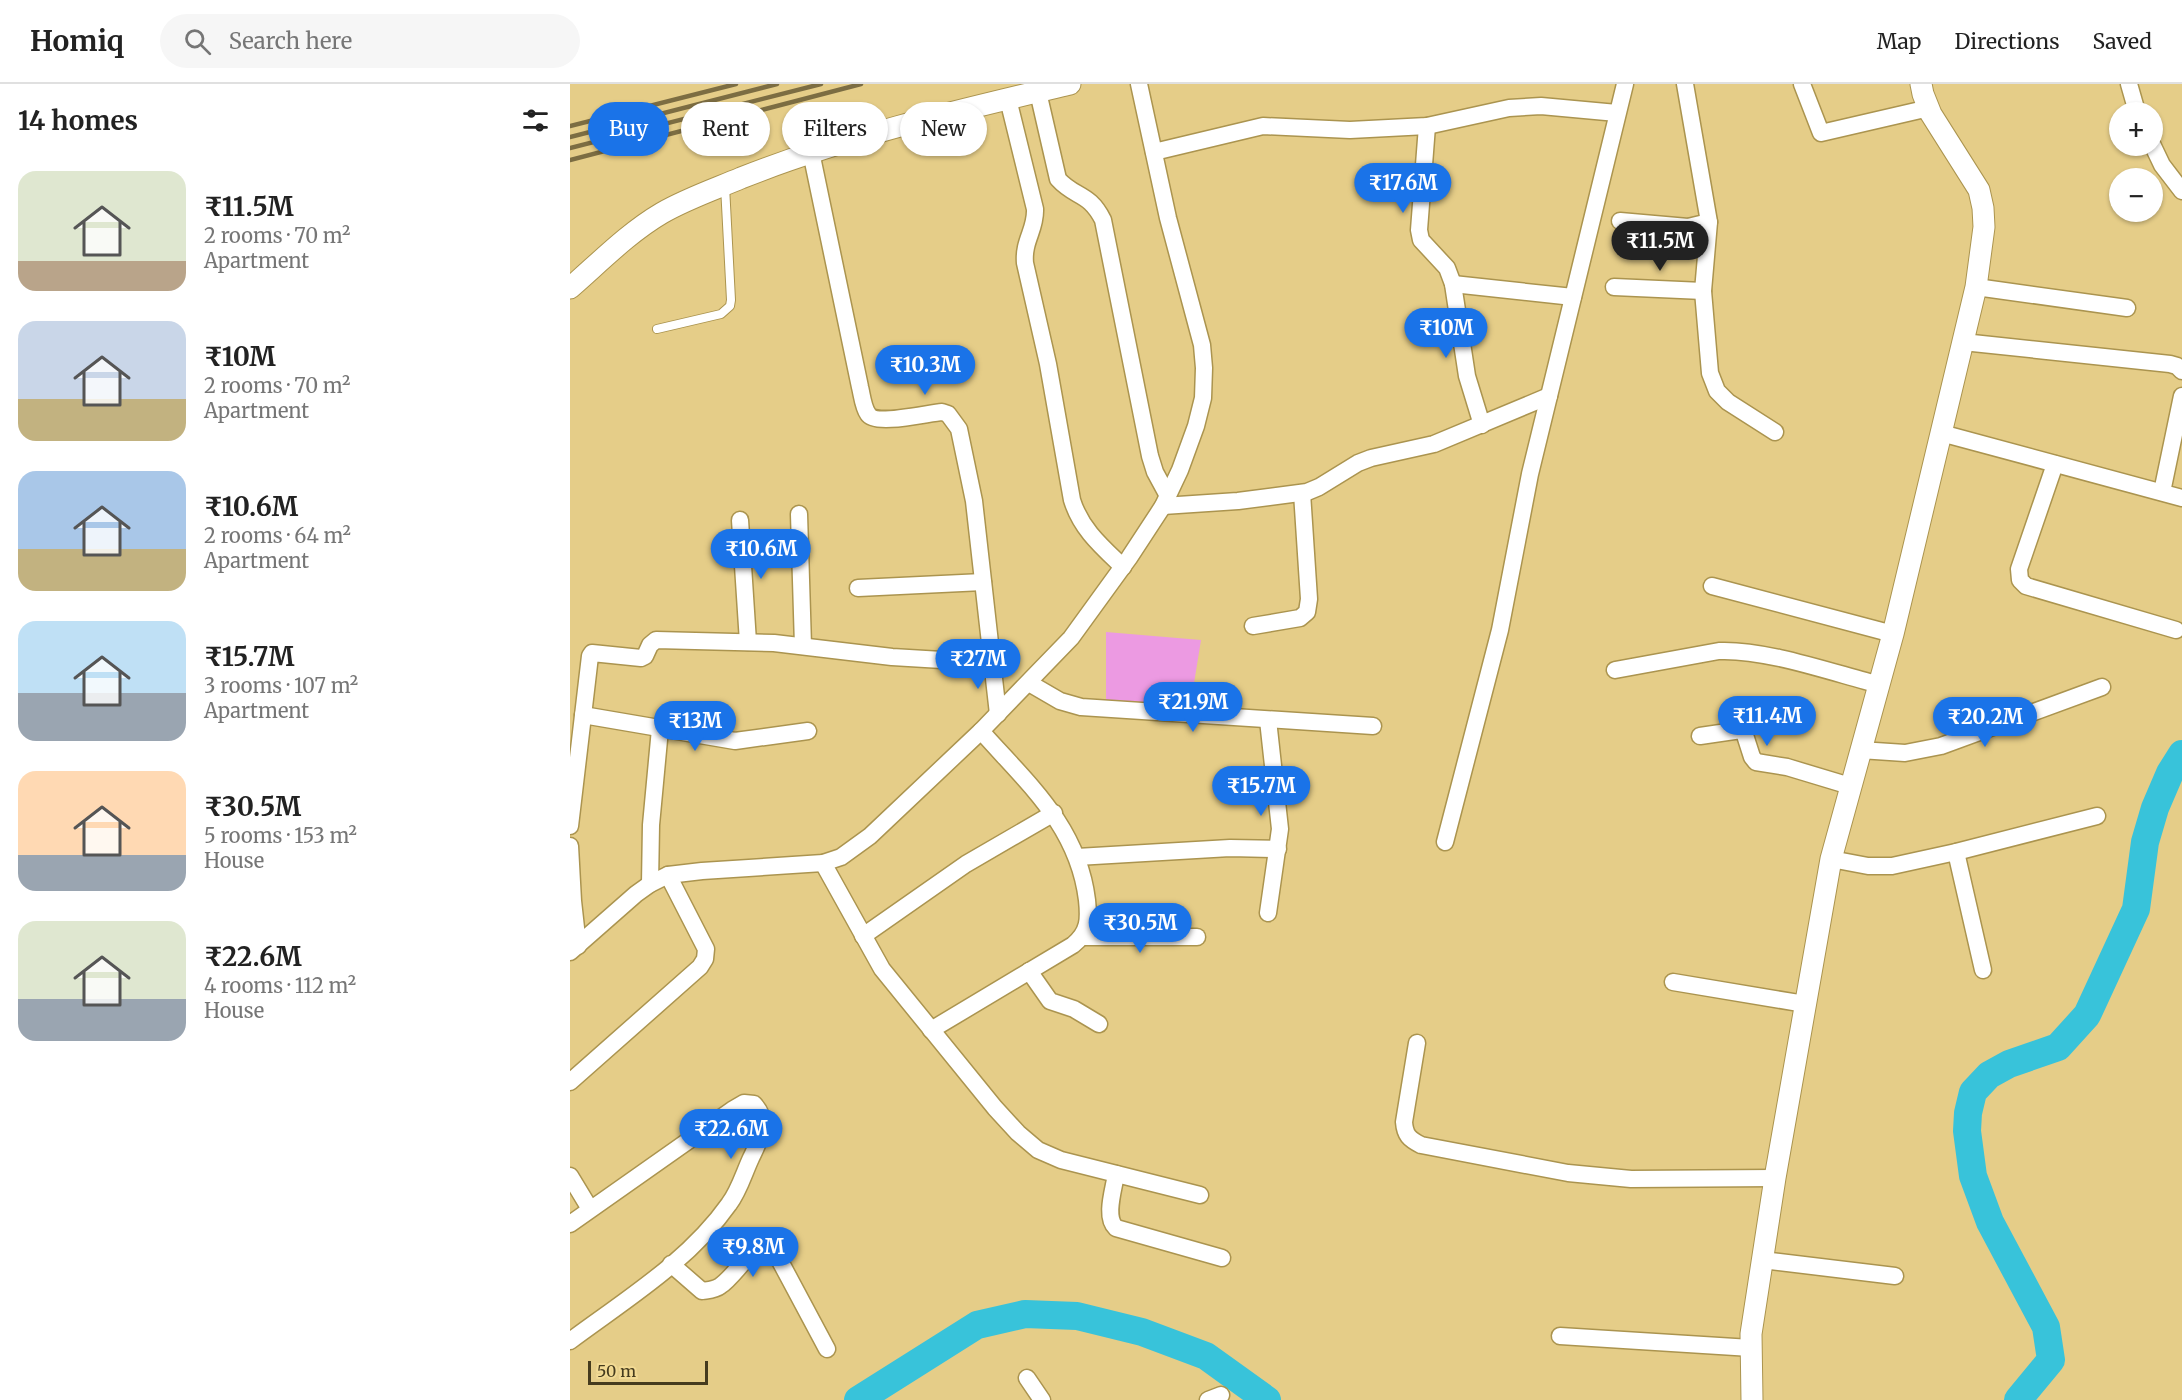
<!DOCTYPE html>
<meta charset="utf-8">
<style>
body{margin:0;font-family:Merriweather,serif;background:#f6f6f6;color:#222;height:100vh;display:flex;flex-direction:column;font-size:22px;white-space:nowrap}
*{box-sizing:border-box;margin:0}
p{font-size:20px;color:#767676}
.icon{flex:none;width:33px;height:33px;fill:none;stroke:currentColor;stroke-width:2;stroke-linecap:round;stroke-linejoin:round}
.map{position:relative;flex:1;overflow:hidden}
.details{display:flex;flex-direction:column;background:#fff;width:570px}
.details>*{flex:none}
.hud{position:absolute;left:18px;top:18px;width:570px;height:54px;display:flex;gap:12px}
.controls{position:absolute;left:1539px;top:18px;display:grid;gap:12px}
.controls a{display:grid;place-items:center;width:54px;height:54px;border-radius:50%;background:#fff;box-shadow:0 2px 4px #0004;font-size:30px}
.scale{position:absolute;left:18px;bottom:15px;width:120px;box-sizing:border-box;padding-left:6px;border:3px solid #453b1e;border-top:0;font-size:16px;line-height:21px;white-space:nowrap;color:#453b1e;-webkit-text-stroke:4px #f2da94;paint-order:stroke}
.price{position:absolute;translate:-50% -51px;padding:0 14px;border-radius:21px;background:#1a73e8;color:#fff;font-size:20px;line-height:39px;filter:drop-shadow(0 2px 3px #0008)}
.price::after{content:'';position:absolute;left:50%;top:36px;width:18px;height:14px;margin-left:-9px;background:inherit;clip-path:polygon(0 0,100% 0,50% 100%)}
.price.current{background:#222;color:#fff}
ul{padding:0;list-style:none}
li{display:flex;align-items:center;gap:18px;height:150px;padding:0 18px}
li span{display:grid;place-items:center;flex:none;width:168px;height:120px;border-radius:18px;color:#555}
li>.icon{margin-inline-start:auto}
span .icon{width:72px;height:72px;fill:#fffc;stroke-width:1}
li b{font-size:26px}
h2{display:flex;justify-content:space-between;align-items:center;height:72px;padding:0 18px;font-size:26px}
.chip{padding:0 21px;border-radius:27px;background:#fff;box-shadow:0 2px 4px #0004;font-size:21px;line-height:54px}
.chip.current{background:#1a73e8;color:#fff}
header{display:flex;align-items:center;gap:36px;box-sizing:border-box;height:84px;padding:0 30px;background:#fff;border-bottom:2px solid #e0e0e0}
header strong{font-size:28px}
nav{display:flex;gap:33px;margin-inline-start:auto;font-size:21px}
.search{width:420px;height:54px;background:#f6f6f6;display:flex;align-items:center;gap:15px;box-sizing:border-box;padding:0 21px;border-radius:33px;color:#767676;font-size:22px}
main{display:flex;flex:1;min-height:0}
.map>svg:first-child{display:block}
.green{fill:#ec9ae2}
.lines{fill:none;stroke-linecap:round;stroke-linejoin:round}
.river{stroke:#38c3da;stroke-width:28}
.service-casing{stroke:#ab944f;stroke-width:10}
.minor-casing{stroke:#ab944f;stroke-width:19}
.tertiary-casing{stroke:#ab944f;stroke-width:23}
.service{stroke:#fff;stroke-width:8}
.minor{stroke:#fff;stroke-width:16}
.tertiary{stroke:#fff;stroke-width:21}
.rail{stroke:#7c6d42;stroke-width:4.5}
</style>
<header>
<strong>Homiq</strong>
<div class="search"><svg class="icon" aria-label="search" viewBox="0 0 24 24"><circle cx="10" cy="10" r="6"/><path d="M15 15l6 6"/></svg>Search here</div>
<nav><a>Map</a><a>Directions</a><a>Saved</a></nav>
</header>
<main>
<section class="details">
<h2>14 homes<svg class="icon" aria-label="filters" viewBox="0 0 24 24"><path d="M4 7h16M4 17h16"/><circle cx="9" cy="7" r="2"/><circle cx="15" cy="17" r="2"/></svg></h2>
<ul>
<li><span style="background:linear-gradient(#dfe7d0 75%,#b9a48a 0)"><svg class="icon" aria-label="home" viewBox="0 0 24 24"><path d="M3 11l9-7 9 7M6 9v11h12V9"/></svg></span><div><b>₹11.5M</b><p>2 rooms · 70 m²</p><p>Apartment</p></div></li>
<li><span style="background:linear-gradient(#c9d6e8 65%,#c2b280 0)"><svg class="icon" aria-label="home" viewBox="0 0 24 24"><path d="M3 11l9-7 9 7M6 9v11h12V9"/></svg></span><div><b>₹10M</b><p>2 rooms · 70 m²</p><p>Apartment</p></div></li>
<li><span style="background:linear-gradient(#a9c7e8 65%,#c2b280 0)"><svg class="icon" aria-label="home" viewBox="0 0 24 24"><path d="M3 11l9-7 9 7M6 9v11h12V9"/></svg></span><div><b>₹10.6M</b><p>2 rooms · 64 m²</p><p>Apartment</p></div></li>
<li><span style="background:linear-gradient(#bfe0f5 60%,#9aa5b1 0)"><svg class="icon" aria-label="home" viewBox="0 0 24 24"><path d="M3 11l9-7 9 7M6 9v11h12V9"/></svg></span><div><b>₹15.7M</b><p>3 rooms · 107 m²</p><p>Apartment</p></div></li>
<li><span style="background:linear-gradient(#ffd9b3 70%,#9aa5b1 0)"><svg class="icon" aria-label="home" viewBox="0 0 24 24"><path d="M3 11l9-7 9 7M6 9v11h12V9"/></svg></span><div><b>₹30.5M</b><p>5 rooms · 153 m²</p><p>House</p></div></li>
<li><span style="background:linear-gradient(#dfe7d0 65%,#9aa5b1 0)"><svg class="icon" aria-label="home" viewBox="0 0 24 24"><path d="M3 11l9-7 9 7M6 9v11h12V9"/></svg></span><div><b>₹22.6M</b><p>4 rooms · 112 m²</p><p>House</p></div></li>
</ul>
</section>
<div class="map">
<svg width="1612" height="1316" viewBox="0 0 1612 1316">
<rect width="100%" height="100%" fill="#e5cd88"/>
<polygon class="green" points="536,548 631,556 620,624 536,616"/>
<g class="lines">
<g class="river">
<polyline points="288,1316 407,1241 455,1230 507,1232 572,1248 636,1272 697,1316"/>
<polyline points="1448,1316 1481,1276 1476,1243 1420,1138 1403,1092 1397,1047 1398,1029 1403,1008 1419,991 1439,980 1488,963 1517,931 1566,825 1575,758 1585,724 1600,689 1612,670"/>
</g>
<g class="service-casing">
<polyline id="service" points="87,245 151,230 160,222 161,216 155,102"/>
</g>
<g class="minor-casing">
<g id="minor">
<polyline points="1115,0 1139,138 1133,207 1140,289 1147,307 1158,318 1205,348"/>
<polyline points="1232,0 1251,49 1359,24"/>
<polyline points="1559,0 1567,28"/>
<path d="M468,8L488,95C505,114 519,108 533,136L580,372L585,388L598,412"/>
<path d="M438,15L465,125C466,146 453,156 455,179L478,280L502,416C511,445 531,462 553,483"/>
<polyline points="857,42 849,146 851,156 877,184 883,200 897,292 912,341"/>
<polyline points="1582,60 1592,81 1612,107"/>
<path d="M241,68L290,303C292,311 293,323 298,330C305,342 358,329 372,328L378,330L389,345L404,417L428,630"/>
<polyline points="584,68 693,42 780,46 857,42 939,24 971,22 1047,29"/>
<polyline points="1050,137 1118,143 1139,138"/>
<polyline points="883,200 1003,213"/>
<polyline points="1044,203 1133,207"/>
<polyline points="1406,203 1557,224"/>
<polyline points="1393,258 1600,280 1607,282 1612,287"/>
<polyline points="1371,349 1612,414"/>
<polyline points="1485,380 1449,485 1450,496 1456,502 1606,546"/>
<polyline points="1592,408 1612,312"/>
<polyline points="593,422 668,417 737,408 749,403 788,379 801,374 864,360 979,312"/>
<polyline points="229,430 233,562"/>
<polyline points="170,436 178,558"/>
<polyline points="1142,502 1323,550"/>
<polyline points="288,504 413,498"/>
<polyline points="683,542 730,534 737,528 739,515 732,409"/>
<path d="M1045,586L1149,567C1196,565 1263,589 1310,601"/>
<polyline points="459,599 490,617 511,623 803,642"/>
<polyline points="13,631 165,657 238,647"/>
<polyline points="698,636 710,745 698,829"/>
<polyline points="1130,652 1171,646 1174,648 1182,673 1186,678 1217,683 1280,702"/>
<polyline points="1290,666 1335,669 1371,662 1532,603"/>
<polyline points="0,742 20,572 22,569 71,574 75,572 80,561 86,556 204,559 322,573 422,579"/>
<polyline points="875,758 930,546 960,390 1055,0"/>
<polyline points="0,762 3,817 8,862"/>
<polyline points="1386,768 1413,886"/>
<polyline points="507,773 660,764 708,765"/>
<polyline points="1261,775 1298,782 1322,782 1386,768 1527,732"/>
<polyline points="253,779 312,885 425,1024 448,1049 468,1066 491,1076 630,1111"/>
<polyline points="80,800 81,741 90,645"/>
<polyline points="293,852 396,780 484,729"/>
<polyline points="513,853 627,853"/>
<polyline points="0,868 66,810 80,800 98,791 132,787 253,779 271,773 300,752 411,647 501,554 559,474 593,422 610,386 626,342 633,314 634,284 632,261 598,134 569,0"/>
<polyline points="459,887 480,917 504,925 529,940"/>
<polyline points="1103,898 1235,920"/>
<path d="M361,946L503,861C519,848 519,835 517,816C508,742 457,699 411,647"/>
<path d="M847,959L834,1038C835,1051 839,1055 851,1061L998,1089L1061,1095L1205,1094"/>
<polyline points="0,998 130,883 135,875 136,865 98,791"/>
<path d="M546,1090C544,1105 534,1133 546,1144L652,1174"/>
<polyline points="0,1092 20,1125"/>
<path d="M0,1140L162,1026L174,1019L184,1020C200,1038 190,1055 181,1074C174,1089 169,1107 159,1120C119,1177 55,1216 0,1257"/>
<polyline points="1192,1176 1325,1192"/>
<path d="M101,1180L132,1207C138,1206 145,1206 150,1202C172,1187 184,1148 210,1177L257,1265"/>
<polyline points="990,1252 1181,1264"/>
<polyline points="457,1294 472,1316"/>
<polyline points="638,1316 651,1311"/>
</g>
</g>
<g class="tertiary-casing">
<g id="tertiary">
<path d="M0,204C30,178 58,149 92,129C116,115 145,105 171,94C277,52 390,26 500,0"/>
<polyline points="1182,1316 1181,1250 1205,1094 1261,775 1323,550 1406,203 1414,143 1413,124 1409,106 1361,30 1353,10 1351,0"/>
</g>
</g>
<use href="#service" class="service"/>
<use href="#minor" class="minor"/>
<use href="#tertiary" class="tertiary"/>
<g class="rail">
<polyline points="0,42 166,0"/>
<polyline points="0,53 207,0"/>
<polyline points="0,64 251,0"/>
<polyline points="0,76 291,0"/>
</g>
</g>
</svg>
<div class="controls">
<a>+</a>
<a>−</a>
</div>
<div class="scale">50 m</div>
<b class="price" style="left:833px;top:130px">₹17.6M</b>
<b class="price current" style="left:1090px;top:188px">₹11.5M</b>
<b class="price" style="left:876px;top:275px">₹10M</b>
<b class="price" style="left:355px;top:312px">₹10.3M</b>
<b class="price" style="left:191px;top:496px">₹10.6M</b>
<b class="price" style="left:408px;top:606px">₹27M</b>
<b class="price" style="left:623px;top:649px">₹21.9M</b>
<b class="price" style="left:1197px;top:663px">₹11.4M</b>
<b class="price" style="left:1415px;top:664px">₹20.2M</b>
<b class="price" style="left:125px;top:668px">₹13M</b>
<b class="price" style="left:691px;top:733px">₹15.7M</b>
<b class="price" style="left:570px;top:870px">₹30.5M</b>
<b class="price" style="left:161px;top:1076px">₹22.6M</b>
<b class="price" style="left:183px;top:1194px">₹9.8M</b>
<div class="hud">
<a class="chip current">Buy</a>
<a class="chip">Rent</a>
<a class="chip">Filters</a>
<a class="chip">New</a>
</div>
</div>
</main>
